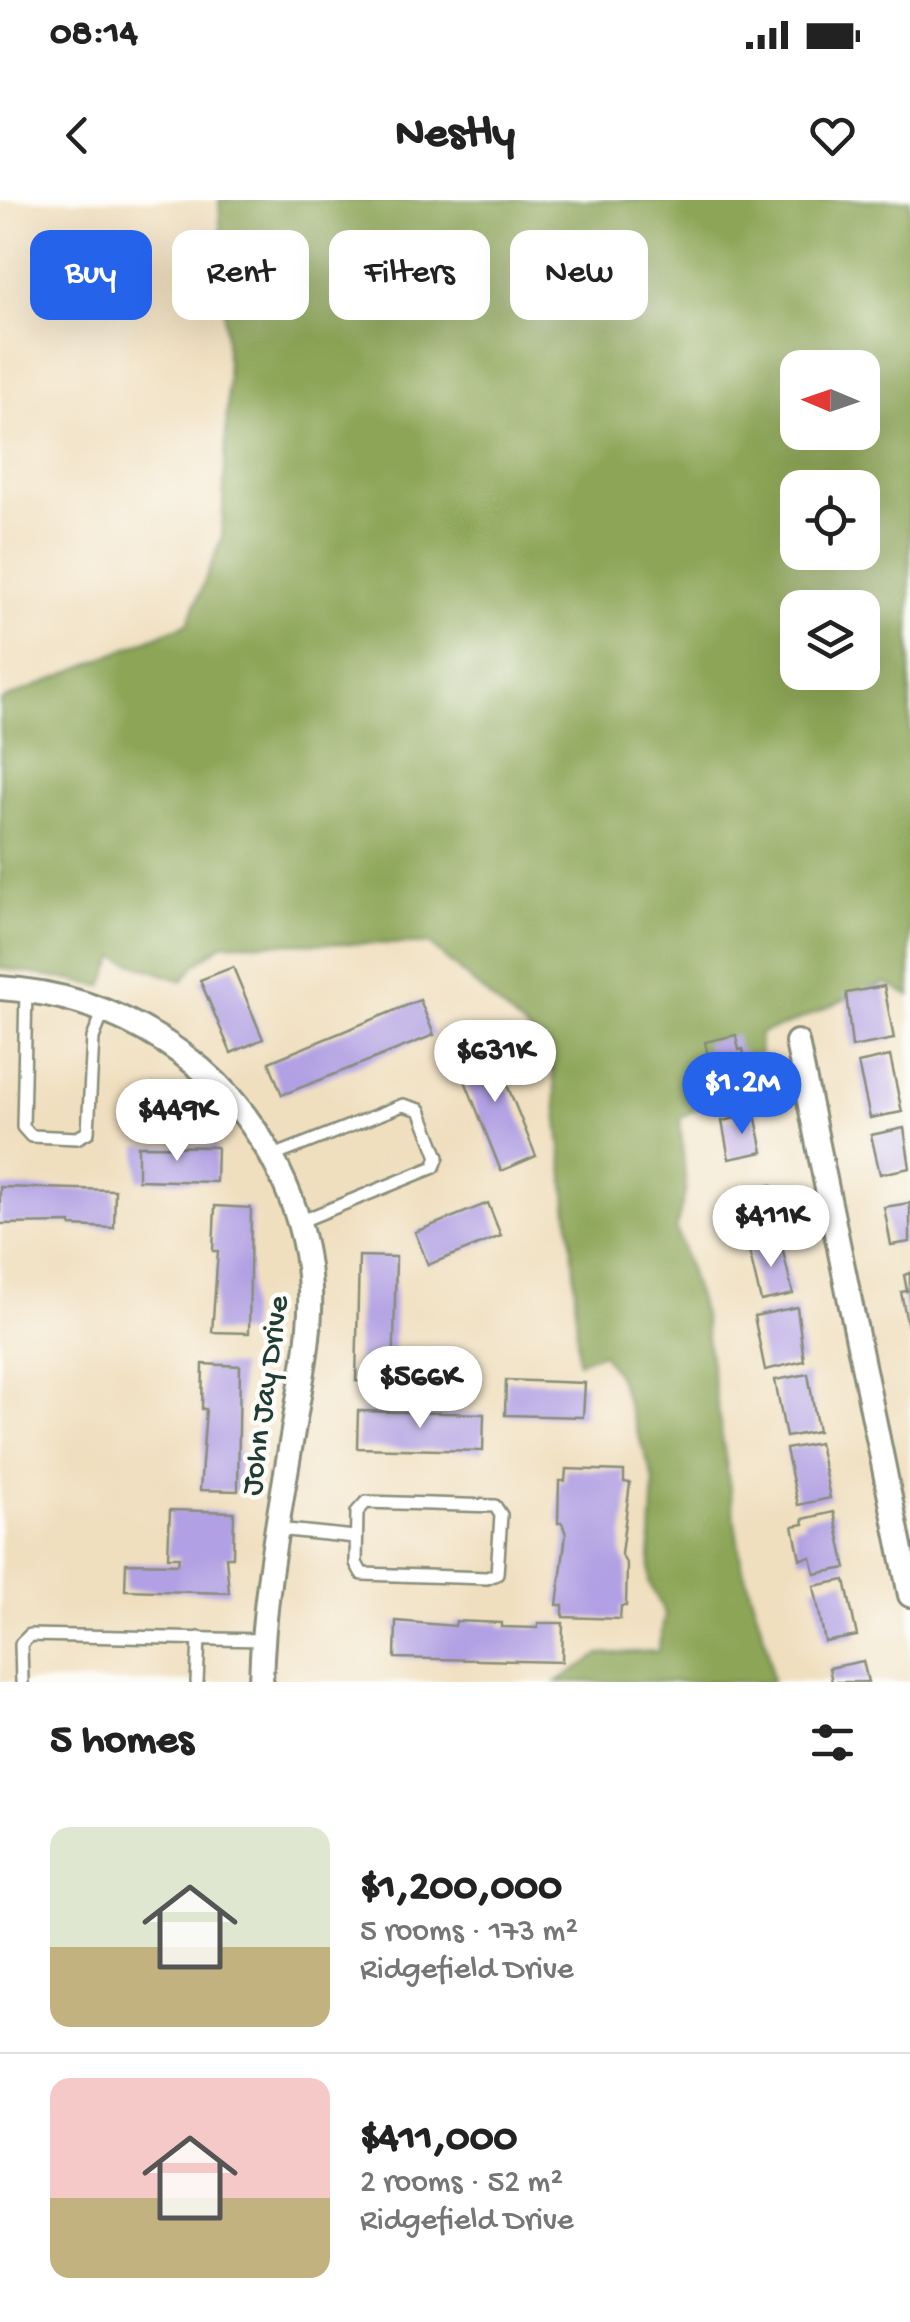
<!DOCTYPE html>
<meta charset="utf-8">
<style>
body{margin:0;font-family:"Gochi Hand",sans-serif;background:#f6f6f6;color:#222;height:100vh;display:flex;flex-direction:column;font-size:38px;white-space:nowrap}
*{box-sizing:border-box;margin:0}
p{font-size:32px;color:#767676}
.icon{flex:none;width:55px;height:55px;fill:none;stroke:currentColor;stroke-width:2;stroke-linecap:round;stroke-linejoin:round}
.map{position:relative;height:1482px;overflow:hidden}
.sheet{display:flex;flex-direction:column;background:#fff;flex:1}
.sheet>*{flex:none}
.hud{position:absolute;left:30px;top:30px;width:850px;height:90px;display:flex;gap:20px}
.needle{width:65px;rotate:272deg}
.tools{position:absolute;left:780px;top:150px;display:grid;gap:20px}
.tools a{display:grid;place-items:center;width:100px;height:100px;border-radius:20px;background:#fff;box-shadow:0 10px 40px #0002;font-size:50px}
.price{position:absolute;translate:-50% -85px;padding:0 22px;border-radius:35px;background:#fff;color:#222;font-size:32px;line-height:65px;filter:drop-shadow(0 2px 5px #0008)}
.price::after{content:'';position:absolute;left:50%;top:60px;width:30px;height:22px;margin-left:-15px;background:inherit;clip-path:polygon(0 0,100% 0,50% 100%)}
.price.current{background:#2563eb;color:#fff}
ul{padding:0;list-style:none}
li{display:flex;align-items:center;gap:30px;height:250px;padding:0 50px}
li+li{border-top:2px solid #e0e0e0}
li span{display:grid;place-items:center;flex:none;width:280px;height:200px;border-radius:20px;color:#555}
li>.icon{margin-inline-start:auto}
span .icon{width:120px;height:120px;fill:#fffc;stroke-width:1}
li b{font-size:42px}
h2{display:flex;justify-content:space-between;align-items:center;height:120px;padding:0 50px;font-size:42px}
.chip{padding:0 35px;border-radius:20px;background:#fff;box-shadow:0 10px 40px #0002;font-size:35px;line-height:90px}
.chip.current{background:#2563eb;color:#fff}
.status{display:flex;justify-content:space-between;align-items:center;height:70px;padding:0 50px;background:#fff;direction:ltr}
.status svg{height:28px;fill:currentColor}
header{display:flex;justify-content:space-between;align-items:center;height:130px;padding:0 50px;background:#fff;font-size:45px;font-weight:800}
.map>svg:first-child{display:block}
.forest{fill:#8ca556;stroke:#567145;stroke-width:2.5;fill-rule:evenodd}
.building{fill:#b1a0e3}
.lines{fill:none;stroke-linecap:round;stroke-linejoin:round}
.service-casing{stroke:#888e7a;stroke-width:16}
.minor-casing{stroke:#888e7a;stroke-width:28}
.service{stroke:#fff;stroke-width:11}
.minor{stroke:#fff;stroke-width:22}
.labels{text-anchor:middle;stroke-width:9;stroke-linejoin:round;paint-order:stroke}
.street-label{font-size:32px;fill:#1f3d34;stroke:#fdfcf7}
</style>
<div class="status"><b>08:14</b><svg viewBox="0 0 49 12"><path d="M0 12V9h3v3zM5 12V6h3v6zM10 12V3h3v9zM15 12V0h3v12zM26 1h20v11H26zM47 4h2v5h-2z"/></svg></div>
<header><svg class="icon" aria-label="back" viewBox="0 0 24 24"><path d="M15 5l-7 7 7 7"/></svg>Nestly<svg class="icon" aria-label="heart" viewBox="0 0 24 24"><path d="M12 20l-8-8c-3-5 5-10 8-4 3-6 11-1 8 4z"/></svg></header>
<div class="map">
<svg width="910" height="1482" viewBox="0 0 910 1482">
<rect width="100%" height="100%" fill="#fdfcf7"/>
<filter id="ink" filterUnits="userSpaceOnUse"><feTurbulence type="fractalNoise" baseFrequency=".01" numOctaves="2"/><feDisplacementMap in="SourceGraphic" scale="20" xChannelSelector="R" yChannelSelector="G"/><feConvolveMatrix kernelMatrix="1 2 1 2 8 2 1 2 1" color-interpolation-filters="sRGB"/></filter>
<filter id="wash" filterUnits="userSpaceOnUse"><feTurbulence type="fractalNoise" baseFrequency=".0048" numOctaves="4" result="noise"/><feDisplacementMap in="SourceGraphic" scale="40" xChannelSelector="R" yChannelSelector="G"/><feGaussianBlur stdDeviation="2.25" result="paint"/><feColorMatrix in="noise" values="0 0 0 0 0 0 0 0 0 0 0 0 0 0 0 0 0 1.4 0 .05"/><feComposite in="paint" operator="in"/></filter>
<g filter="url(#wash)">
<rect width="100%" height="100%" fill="#f0dfbf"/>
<path class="forest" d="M219,0H910V796L885,783C842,798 804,822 760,833L759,883L709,900L680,919L686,989L676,1028L704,1118L741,1361L768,1449L772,1482H556L600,1454L658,1451L665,1414L649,1382L654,1280L618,1177L602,1153L578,1162L574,1069L553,873L544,845L429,744L224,743L196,764L182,781L115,757L103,786L0,768V501L188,423L222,337L228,186ZM798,168H862V232H798ZM798,288H862V352H798ZM798,408H862V472H798Z"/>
<g id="blocks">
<g class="building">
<polygon points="233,767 263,839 231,853 200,780"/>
<polygon points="884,786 894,839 852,847 846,793"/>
<polygon points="420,800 434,835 282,895 269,862"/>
<polygon points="736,835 739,850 743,849 749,892 717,899 705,842"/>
<polygon points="488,838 536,956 501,971 454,853"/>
<polygon points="890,856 902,912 870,918 858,863"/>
<polygon points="755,914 763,952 729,959 722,921"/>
<polygon points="904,928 910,968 880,974 871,935"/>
<polygon points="138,946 217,947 216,982 138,980"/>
<polygon points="772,985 780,1024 745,1030 738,991"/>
<polygon points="0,987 115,990 114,1028 71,1026 71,1023 0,1024"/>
<polygon points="488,1003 501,1036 428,1065 415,1032"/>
<polygon points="910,1003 910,1042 891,1045 884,1007"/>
<polygon points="215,1006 251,1008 249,1133 212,1132 218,1051 213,1051"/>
<polygon points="780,1038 793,1094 761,1101 748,1046"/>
<polygon points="359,1056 396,1057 393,1182 356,1181"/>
<polygon points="910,1073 910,1128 908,1128 901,1092 907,1091 904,1075"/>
<polygon points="797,1107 804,1161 765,1170 754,1116"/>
<polygon points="203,1164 240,1166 238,1291 200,1290 206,1209 202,1209"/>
<polygon points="808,1174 818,1231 786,1237 775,1180"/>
<polygon points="506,1180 585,1183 583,1217 505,1215"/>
<polygon points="358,1211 484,1214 483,1251 357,1248"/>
<polygon points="819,1243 830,1298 798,1305 786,1249"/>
<polygon points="566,1269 624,1271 624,1282 630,1283 621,1354 627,1365 626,1406 621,1406 620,1419 563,1417 563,1405 557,1405 566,1334 562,1323 558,1323 559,1281 565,1281"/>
<polygon points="170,1310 234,1312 233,1357 226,1357 229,1393 125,1390 126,1363 178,1364 179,1357 168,1357"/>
<polygon points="834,1312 846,1368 815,1374 811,1357 800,1359 793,1326 804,1324 803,1319"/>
<polygon points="845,1380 857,1436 825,1442 814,1386"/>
<polygon points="396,1421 455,1426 456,1421 501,1423 501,1427 538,1428 538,1423 563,1423 562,1462 395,1458"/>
<polygon points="863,1461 868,1482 832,1482 829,1468"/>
</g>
</g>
</g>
<g filter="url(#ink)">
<use href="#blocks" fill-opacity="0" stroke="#888e7a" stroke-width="2.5"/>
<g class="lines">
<g class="service-casing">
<g id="service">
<polyline points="26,790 23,927 31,936 77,938 88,932 93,838 104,810"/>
<polyline points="271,957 403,905 420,910 438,957 434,967 299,1022"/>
<polygon points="366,1302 495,1306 501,1315 497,1374 487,1378 362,1374 356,1363 357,1312"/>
<polyline points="277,1329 355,1337"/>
<polyline points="22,1482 21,1444 30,1435 262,1440"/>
<polyline points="197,1482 199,1438"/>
</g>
</g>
<g class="minor-casing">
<g id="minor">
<path d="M0,788C76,793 143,820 201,869C264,923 306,1007 310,1089C312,1135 301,1180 294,1225C280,1310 263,1396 261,1482"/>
<polyline points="797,842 910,1395"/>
</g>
</g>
<use href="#service" class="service"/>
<use href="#minor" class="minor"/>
</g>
</g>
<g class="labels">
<g class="street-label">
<text transform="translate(262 1195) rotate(-82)" y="11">John Jay Drive</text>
</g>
</g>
</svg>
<div class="tools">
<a><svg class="needle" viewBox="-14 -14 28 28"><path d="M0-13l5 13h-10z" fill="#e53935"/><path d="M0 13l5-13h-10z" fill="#767676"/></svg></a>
<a><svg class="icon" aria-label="locate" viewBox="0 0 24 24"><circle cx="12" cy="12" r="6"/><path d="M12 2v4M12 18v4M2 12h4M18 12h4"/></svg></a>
<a><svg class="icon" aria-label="layers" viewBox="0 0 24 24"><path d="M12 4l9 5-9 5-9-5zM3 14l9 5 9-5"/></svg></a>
</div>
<b class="price" style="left:495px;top:905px">$631K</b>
<b class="price current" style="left:742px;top:937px">$1.2M</b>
<b class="price" style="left:177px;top:964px">$449K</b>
<b class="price" style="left:771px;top:1070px">$411K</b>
<b class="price" style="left:420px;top:1231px">$566K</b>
<div class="hud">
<a class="chip current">Buy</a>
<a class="chip">Rent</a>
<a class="chip">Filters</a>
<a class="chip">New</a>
</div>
</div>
<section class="sheet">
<h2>5 homes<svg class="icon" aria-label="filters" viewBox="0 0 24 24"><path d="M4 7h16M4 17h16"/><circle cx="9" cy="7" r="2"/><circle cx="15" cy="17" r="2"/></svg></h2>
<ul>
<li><span style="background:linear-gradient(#dfe7d0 60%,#c2b280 0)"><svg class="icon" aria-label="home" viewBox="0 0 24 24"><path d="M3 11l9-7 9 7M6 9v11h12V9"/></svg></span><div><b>$1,200,000</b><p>5 rooms · 173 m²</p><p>Ridgefield Drive</p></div></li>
<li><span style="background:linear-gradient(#f6c9c9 60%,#c2b280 0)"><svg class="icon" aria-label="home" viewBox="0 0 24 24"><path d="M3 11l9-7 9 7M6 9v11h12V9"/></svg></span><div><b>$411,000</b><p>2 rooms · 52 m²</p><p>Ridgefield Drive</p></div></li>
</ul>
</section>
